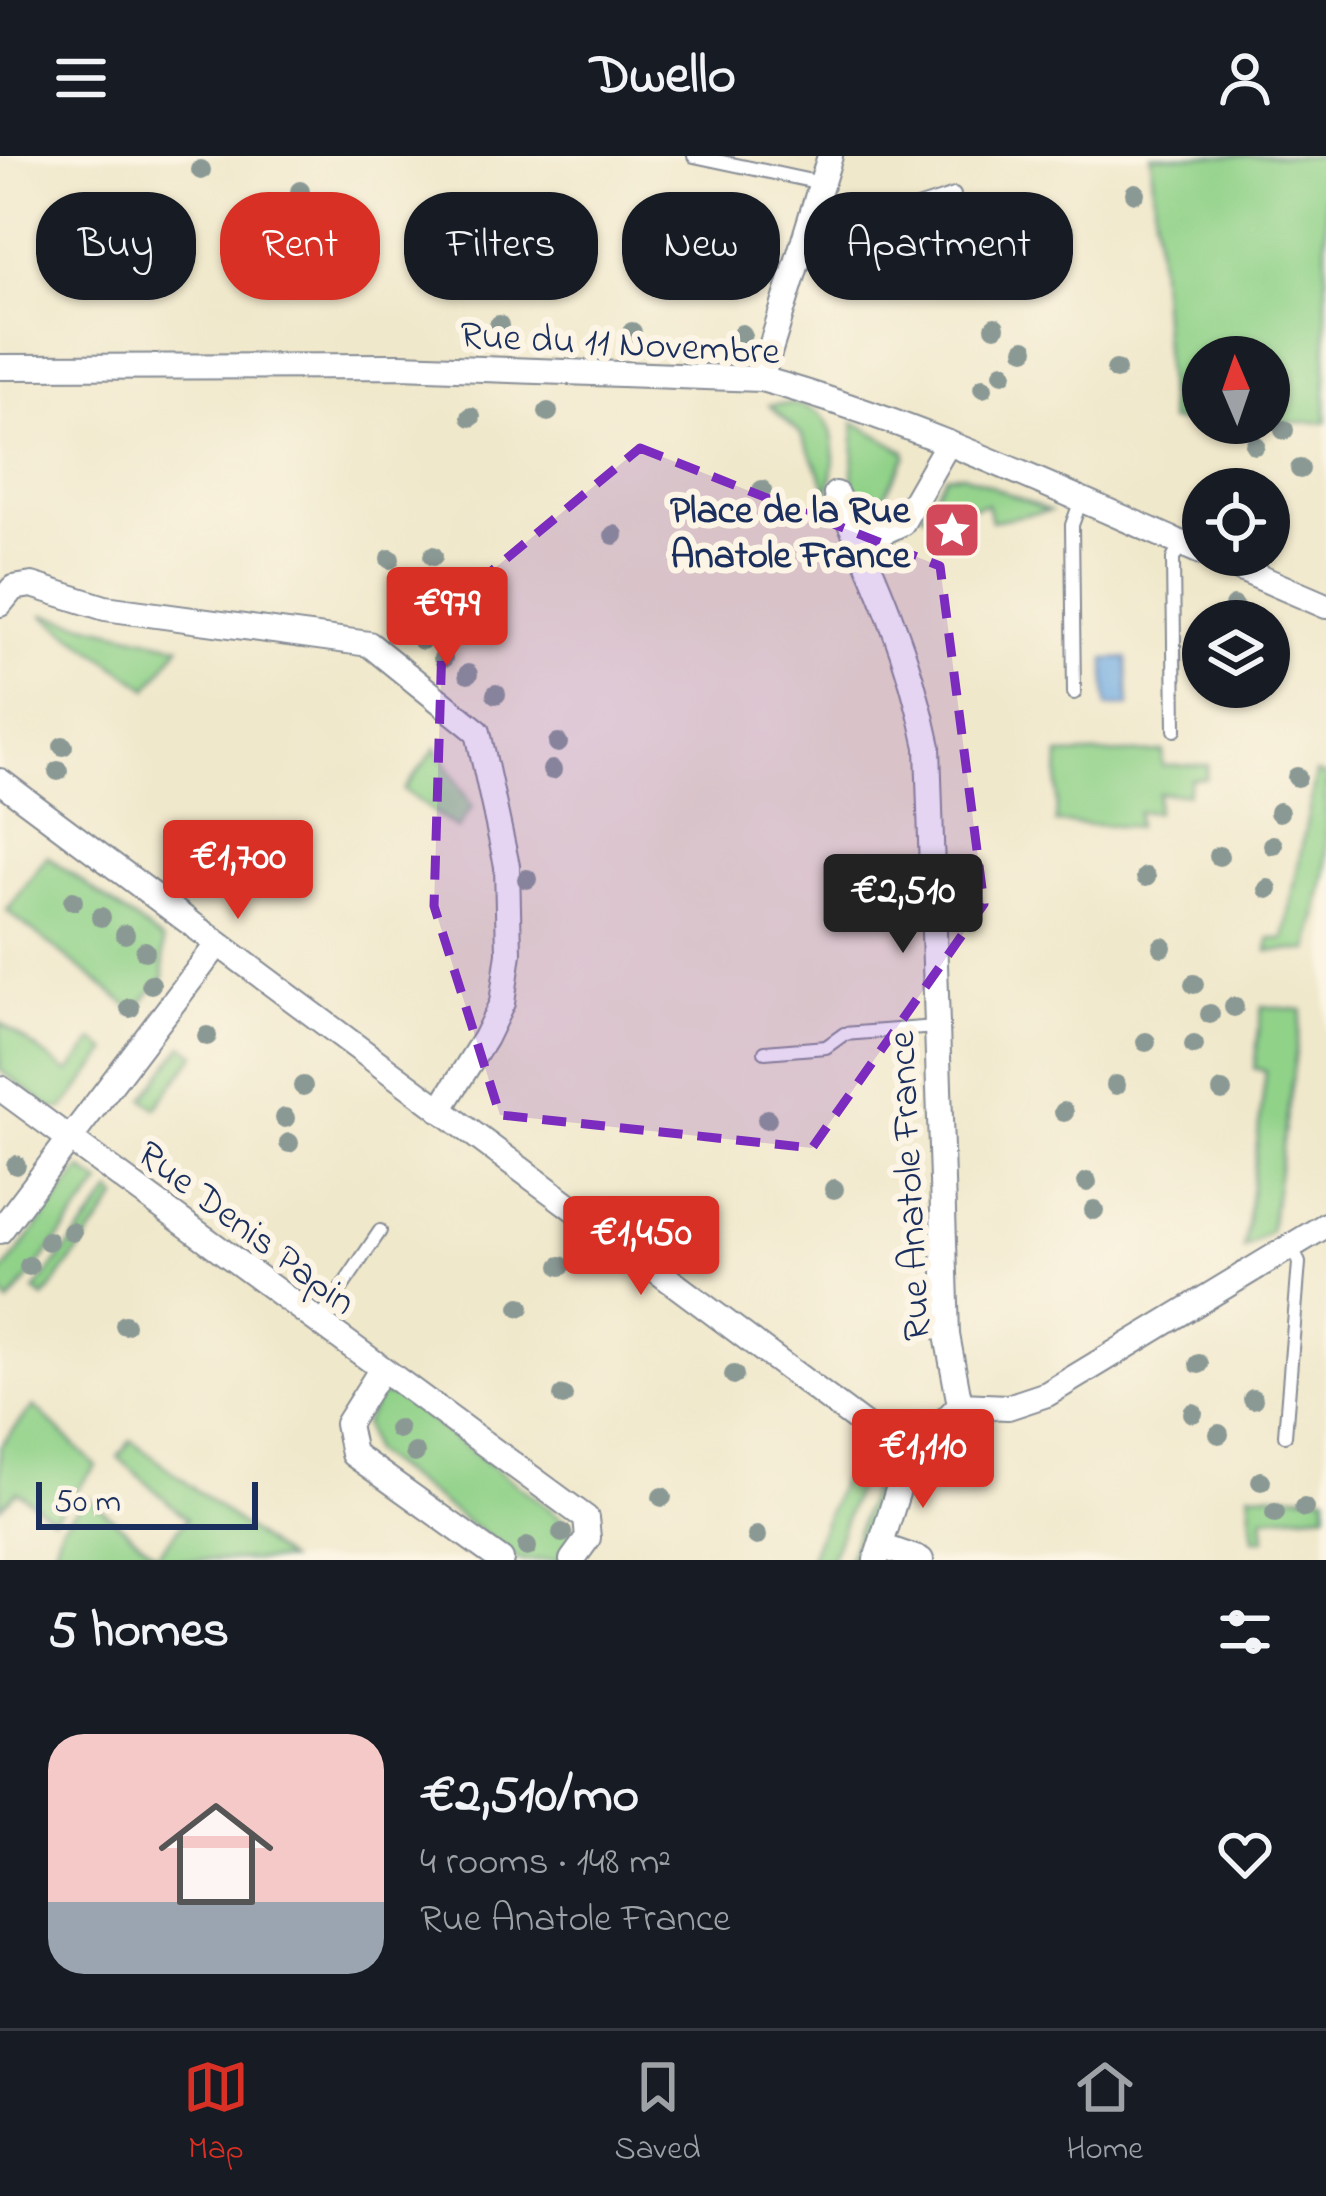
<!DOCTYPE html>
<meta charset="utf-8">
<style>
body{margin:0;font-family:"Indie Flower",sans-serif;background:#242831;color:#f1f3f6;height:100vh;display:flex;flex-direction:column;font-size:45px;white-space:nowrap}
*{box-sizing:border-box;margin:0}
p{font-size:39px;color:#9ea1a6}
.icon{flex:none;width:66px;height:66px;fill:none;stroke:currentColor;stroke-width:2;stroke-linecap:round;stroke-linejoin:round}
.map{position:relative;height:1404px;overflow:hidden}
.side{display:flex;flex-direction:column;background:#171b24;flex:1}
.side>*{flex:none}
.guide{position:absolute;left:36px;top:36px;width:1254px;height:108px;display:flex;gap:24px}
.needle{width:78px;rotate:358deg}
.buttons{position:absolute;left:1182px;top:180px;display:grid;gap:24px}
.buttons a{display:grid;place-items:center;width:108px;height:108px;border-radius:50%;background:#171b24;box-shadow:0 3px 9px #0004;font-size:60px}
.scale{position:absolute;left:36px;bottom:30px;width:222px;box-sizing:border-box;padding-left:12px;border:6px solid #1b2f5e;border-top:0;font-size:33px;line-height:42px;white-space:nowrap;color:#1b2f5e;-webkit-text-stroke:9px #fcf5e5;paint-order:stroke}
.price{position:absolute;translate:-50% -102px;padding:0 27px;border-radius:12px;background:#d93025;color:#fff;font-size:39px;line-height:78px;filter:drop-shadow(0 3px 6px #0008)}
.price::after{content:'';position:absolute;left:50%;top:72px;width:36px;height:27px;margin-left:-18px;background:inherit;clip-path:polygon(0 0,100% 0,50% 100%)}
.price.active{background:#222;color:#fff}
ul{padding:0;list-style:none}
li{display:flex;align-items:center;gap:36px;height:300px;padding:0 48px}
li span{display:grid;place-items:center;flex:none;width:336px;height:240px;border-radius:36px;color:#555}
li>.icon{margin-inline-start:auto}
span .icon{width:144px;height:144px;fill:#fffc;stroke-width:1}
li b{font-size:51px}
h2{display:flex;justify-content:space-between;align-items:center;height:144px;padding:0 48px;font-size:51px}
.pill{padding:0 42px;border-radius:48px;background:#171b24;box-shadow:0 3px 9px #0004;font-size:42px;line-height:108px}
.pill.active{background:#d93025;color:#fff}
header{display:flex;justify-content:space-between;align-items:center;height:156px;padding:0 48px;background:#171b24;font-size:54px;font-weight:700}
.tab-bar{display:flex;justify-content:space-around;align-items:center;height:168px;border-top:3px solid #363941;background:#171b24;font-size:33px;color:#9ea1a6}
.tab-bar a{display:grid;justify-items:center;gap:6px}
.tab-bar .active{color:#d93025}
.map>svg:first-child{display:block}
.green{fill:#91d289;stroke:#568074;stroke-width:3}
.water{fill:#70abe1;stroke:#466da0;stroke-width:3}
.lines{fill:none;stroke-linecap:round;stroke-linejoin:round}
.service-casing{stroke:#868c94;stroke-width:16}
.minor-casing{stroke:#868c94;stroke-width:28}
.service{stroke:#fff;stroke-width:12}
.minor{stroke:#fff;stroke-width:24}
.tree{fill:#8b9995}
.marked{fill:#7b2cbf;fill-opacity:0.2;stroke:#7b2cbf;stroke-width:9;stroke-dasharray:24 15;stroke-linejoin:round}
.labels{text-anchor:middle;stroke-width:12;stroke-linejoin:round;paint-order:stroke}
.street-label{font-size:39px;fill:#1b2f5e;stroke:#fcf5e5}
.poi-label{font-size:39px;font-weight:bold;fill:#1b2f5e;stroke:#fcf5e5;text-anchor:end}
</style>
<header><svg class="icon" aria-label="menu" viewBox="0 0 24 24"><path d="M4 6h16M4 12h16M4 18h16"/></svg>Dwello<svg class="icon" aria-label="person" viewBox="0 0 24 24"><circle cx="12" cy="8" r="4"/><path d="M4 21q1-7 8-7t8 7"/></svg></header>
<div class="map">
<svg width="1326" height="1404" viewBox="0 0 1326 1404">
<rect width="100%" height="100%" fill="#fcf5e5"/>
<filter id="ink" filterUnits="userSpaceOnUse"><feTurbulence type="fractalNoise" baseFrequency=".00833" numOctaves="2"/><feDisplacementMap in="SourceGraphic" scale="24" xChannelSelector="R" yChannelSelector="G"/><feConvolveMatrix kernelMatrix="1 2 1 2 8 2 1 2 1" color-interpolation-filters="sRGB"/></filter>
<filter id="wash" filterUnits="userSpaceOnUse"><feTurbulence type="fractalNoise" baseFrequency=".004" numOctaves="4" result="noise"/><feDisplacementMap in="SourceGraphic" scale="48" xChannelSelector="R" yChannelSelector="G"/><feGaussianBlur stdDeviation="2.7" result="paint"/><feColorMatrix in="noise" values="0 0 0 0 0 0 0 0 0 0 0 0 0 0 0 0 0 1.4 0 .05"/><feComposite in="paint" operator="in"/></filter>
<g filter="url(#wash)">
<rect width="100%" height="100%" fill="#f0e8cb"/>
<g class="green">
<polygon points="1151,0 1326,0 1326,266 1269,266 1269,201 1203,201 1203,265 1169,265"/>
<path d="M769,249C836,241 841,283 829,336L801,278Z"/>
<polygon points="854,266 905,295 906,300 874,358 868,359 853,333"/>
<polygon points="963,318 1049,355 991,365 987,348 929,360 922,357 946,319"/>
<polygon points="42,458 180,490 148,533"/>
<polygon points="436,592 472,651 457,673 404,634"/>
<polygon points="1163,596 1162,610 1208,609 1206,622 1191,623 1187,638 1158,637 1156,656 1138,656 1137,671 1056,667 1059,599"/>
<polygon points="1316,617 1326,620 1326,712 1310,794 1268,795 1270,782 1284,783"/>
<polygon points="47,700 163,785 164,821 135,855 7,755"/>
<polygon points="1262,850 1302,854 1270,1076 1244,1093 1266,915 1254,912"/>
<polygon points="0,866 69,917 94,884 108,895 63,953 51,952 0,914"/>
<polygon points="183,889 196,898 156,952 144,943"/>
<polygon points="81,1013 101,1028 9,1147 0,1135 0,1120"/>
<polygon points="112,1036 118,1042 44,1142 34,1135"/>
<polygon points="380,1239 397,1239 571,1369 574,1383 560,1404 519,1404 372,1296 364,1267"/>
<polygon points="34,1250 96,1310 53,1362 17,1335 0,1352 0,1290"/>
<polygon points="980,1263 987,1268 937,1325 924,1315 948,1284"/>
<polygon points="131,1284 287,1404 51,1404 61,1370 87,1341 157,1399 187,1363 118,1301"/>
<polygon points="851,1300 858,1328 831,1404 809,1404"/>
<polygon points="874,1325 881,1328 881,1343 860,1404 848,1404"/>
<polygon points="1249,1337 1326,1339 1326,1356 1263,1361 1265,1383 1254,1384"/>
</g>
<polygon class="water" points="1127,502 1129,550 1107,551 1105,503"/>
</g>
<g filter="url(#ink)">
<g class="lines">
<g class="service-casing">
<g id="service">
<polyline points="694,0 821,27"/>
<polyline points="806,81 819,83 954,39"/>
<polyline points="1074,537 1072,369 1081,344"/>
<polyline points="1175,574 1173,403 1181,388"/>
<polyline points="765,896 826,891 844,878 936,871"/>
<polyline points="318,1167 380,1075"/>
<polyline points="1285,1279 1299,1107 1292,1091"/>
</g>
</g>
<g class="minor-casing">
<g id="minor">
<path d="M0,211L401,210L761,223C914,265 1058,334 1203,397"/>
<polyline points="761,223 830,0"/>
<path d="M836,338C876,420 910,502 928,591L947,1179L960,1249"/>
<polyline points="860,387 902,367 948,287"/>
<polyline points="1208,399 1326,450"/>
<polyline points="0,448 13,432 32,429 105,452 369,488 478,576 507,710 509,797 502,847 485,882 440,954"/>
<polyline points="0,625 908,1302"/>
<polyline points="0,932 586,1362 588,1382 572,1404"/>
<polyline points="0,1075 217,789"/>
<polyline points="381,1214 347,1268 353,1298 501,1404"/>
<polyline points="881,1390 921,1404"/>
<polyline points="876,1404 908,1302 960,1249 1008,1251 1047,1238 1326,1069"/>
</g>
</g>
<use href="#service" class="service"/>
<use href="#minor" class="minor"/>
</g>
<g class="tree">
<circle cx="201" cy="14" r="10"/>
<circle cx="300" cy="35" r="10"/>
<circle cx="1135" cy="37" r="10"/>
<circle cx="559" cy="72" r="10"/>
<circle cx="1065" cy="76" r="10"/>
<circle cx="447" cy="97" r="10"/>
<circle cx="499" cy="169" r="10"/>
<circle cx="995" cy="171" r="10"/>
<circle cx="632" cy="176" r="10"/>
<circle cx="742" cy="178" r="10"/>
<circle cx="1025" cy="193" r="10"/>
<circle cx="1116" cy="214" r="10"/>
<circle cx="1003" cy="217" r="10"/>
<circle cx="983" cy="232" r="10"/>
<circle cx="548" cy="256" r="10"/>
<circle cx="471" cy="261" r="10"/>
<circle cx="1284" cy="274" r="10"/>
<circle cx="1255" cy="289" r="10"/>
<circle cx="1300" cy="313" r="10"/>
<circle cx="762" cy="334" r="10"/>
<circle cx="614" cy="379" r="10"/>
<circle cx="433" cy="400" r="10"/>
<circle cx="390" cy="403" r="10"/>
<circle cx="1234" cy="450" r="10"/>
<circle cx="422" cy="484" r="10"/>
<circle cx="443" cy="502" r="10"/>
<circle cx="468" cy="518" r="10"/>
<circle cx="496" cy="538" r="10"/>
<circle cx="558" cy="587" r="10"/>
<circle cx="63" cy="590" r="10"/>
<circle cx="552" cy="614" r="10"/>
<circle cx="58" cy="615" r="10"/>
<circle cx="1297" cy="621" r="10"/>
<circle cx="1279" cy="656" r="10"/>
<circle cx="1273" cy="689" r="10"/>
<circle cx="1219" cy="700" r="10"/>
<circle cx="1146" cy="721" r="10"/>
<circle cx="527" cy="723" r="10"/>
<circle cx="1268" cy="733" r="10"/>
<circle cx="73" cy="745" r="10"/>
<circle cx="101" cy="761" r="10"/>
<circle cx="125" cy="778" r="10"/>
<circle cx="1162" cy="791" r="10"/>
<circle cx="145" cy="795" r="10"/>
<circle cx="151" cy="828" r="10"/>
<circle cx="1194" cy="828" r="10"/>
<circle cx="1234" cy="851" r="10"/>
<circle cx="130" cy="852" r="10"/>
<circle cx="1210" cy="858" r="10"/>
<circle cx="207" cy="880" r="10"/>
<circle cx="1146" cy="886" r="10"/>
<circle cx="1194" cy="889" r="10"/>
<circle cx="1116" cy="929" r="10"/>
<circle cx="303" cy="930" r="10"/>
<circle cx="1222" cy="935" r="10"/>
<circle cx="1064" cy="956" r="10"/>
<circle cx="285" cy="962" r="10"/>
<circle cx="767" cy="963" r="10"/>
<circle cx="289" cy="987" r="10"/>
<circle cx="16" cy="1009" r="10"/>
<circle cx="1087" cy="1026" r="10"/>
<circle cx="834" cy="1033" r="10"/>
<circle cx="1094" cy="1054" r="10"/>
<circle cx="72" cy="1076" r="10"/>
<circle cx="48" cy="1085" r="10"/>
<circle cx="29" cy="1110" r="10"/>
<circle cx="561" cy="1110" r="10"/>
<circle cx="520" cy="1151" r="10"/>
<circle cx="125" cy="1169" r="10"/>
<circle cx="1199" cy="1208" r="10"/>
<circle cx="734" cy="1219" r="10"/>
<circle cx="563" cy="1240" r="10"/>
<circle cx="1253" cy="1243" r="10"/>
<circle cx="1193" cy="1257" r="10"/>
<circle cx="398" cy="1273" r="10"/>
<circle cx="1219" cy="1278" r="10"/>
<circle cx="415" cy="1297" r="10"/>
<circle cx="1261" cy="1325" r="10"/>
<circle cx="662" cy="1341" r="10"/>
<circle cx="1304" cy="1352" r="10"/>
<circle cx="1275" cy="1357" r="10"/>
<circle cx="562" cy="1377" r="10"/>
<circle cx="757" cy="1380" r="10"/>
<circle cx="527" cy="1391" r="10"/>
</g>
</g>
<path class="marked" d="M640,292L940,410L984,748L812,992L500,959L434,750L443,455Z"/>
<defs>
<g id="sight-square" transform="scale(3)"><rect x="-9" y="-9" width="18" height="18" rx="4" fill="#d1495b" stroke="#fcf5e5"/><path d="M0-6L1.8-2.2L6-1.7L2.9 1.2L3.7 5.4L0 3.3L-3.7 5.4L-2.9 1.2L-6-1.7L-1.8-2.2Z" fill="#fff"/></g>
</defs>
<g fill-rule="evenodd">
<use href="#sight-square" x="952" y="374"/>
</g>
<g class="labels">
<g class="street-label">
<text transform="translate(620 185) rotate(3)" y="14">Rue du 11 Novembre</text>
<text transform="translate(907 1030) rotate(-93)" y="14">Rue Anatole France</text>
<text transform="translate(248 1070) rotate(37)" y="14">Rue Denis Papin</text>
</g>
<g class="poi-label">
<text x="910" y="366">Place de la Rue<tspan x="910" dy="45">Anatole France</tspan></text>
</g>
</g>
</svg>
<div class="buttons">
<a><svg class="needle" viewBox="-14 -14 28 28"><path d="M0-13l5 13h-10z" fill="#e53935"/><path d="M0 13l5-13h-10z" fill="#9ea1a6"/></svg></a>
<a><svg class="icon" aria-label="locate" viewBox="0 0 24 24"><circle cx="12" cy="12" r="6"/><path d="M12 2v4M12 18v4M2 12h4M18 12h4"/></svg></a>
<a><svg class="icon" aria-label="layers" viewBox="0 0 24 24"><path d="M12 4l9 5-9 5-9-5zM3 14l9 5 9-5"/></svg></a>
</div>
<div class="scale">50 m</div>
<b class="price" style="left:447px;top:513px">€979</b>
<b class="price" style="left:238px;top:766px">€1,700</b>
<b class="price active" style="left:903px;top:800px">€2,510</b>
<b class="price" style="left:641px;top:1142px">€1,450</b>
<b class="price" style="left:923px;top:1355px">€1,110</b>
<div class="guide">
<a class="pill">Buy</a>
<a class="pill active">Rent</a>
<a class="pill">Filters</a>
<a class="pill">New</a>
<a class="pill">Apartment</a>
</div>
</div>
<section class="side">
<h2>5 homes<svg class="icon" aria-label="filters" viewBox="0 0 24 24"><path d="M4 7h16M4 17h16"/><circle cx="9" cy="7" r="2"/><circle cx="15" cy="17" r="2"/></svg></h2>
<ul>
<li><span style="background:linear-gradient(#f6c9c9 70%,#9aa5b1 0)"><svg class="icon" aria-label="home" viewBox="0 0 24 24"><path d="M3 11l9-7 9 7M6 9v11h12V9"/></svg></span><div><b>€2,510/mo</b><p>4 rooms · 148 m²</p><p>Rue Anatole France</p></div><svg class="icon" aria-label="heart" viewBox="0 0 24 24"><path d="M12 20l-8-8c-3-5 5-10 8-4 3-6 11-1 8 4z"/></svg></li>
</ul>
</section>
<nav class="tab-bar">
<a class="active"><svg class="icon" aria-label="map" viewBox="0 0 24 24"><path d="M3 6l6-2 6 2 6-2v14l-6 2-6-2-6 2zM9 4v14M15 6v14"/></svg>Map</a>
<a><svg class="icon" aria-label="saved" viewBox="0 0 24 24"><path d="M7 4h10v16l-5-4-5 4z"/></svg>Saved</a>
<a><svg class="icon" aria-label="home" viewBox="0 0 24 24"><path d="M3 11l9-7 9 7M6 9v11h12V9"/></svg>Home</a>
</nav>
